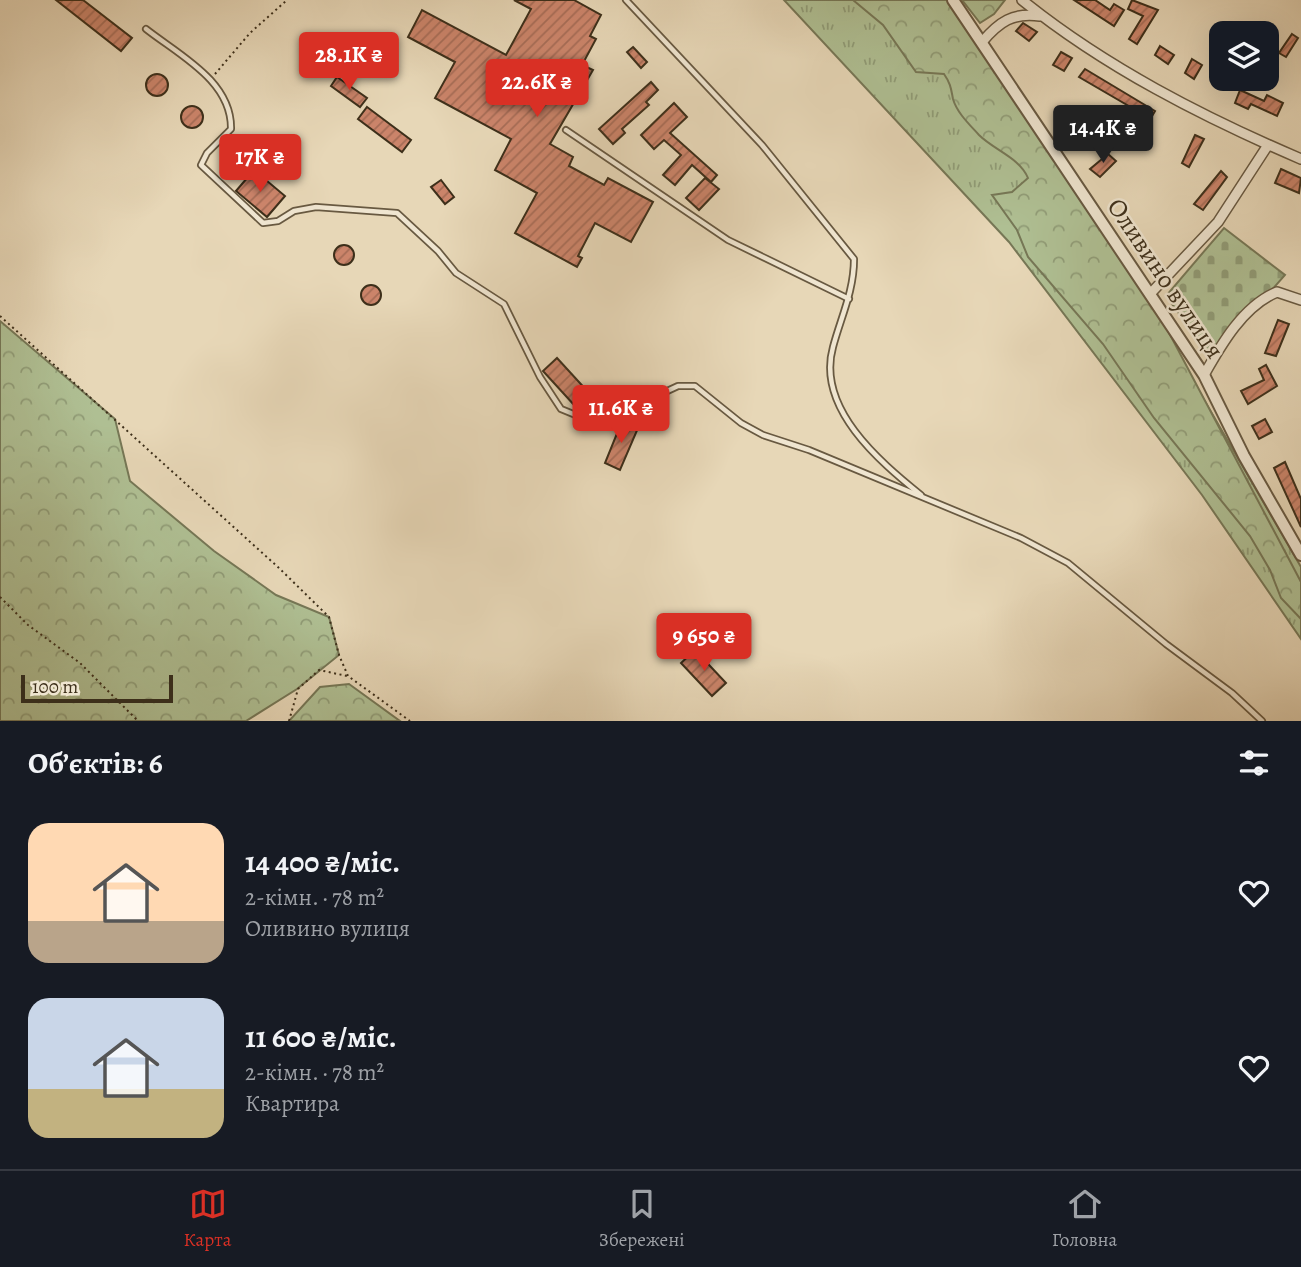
<!DOCTYPE html>
<html lang="uk">
<meta charset="utf-8">
<style>
body{margin:0;font-family:Alegreya,serif;background:#20242c;color:#f1f3f6;height:100vh;display:flex;flex-direction:column;font-size:26px;white-space:nowrap}
*{box-sizing:border-box;margin:0}
p{font-size:23px;color:#9ea1a6}
.icon{flex:none;width:38px;height:38px;fill:none;stroke:currentColor;stroke-width:2;stroke-linecap:round;stroke-linejoin:round}
.map{position:relative;height:721px;overflow:hidden}
.side{display:flex;flex-direction:column;background:#171b24;flex:1}
.side>*{flex:none}
.fabs{position:absolute;left:1209px;top:21px;display:grid;gap:14px}
.fabs a{display:grid;place-items:center;width:70px;height:70px;border-radius:14px;background:#171b24;box-shadow:0 7px 28px #0002;font-size:35px}
.scale{position:absolute;left:21px;bottom:18px;width:152px;box-sizing:border-box;padding-left:7px;border:4px solid #3d2f1a;border-top:0;font-size:19px;line-height:24px;white-space:nowrap;color:#3d2f1a;-webkit-text-stroke:5px #efe5d0;paint-order:stroke}
.price{position:absolute;translate:-50% -60px;padding:0 16px;border-radius:7px;background:#d93025;color:#fff;font-size:23px;line-height:46px;filter:drop-shadow(0 2px 4px #0008)}
.price::after{content:'';position:absolute;left:50%;top:42px;width:21px;height:16px;margin-left:-10px;background:inherit;clip-path:polygon(0 0,100% 0,50% 100%)}
.price.current{background:#222;color:#fff}
ul{padding:0;list-style:none}
li{display:flex;align-items:center;gap:21px;height:175px;padding:0 28px}
li span{display:grid;place-items:center;flex:none;width:196px;height:140px;border-radius:21px;color:#555}
li>.icon{margin-inline-start:auto}
span .icon{width:84px;height:84px;fill:#fffc;stroke-width:1}
li b{font-size:30px}
h2{display:flex;justify-content:space-between;align-items:center;height:84px;padding:0 28px;font-size:30px}
.menu{display:flex;justify-content:space-around;align-items:center;height:98px;border-top:2px solid #363941;background:#171b24;font-size:19px;color:#9ea1a6}
.menu a{display:grid;justify-items:center;gap:4px}
.menu .current{color:#d93025}
.map>svg:first-child{display:block}
.grass{fill:url(#grass-tufts);stroke:#767756;stroke-width:2}
.forest{fill:url(#forest-crowns);stroke:#767756;stroke-width:2}
.cemetery{fill:url(#cemetery-stones);stroke:#767756;stroke-width:2}
.building{fill:url(#building-hatch);stroke:#3d2f1a;stroke-width:2}
.lines{fill:none;stroke-linecap:round;stroke-linejoin:round}
.service-casing{stroke:#685941;stroke-width:8}
.minor-casing{stroke:#685941;stroke-width:12}
.tertiary-casing{stroke:#685941;stroke-width:14}
.path{stroke:#3d2f1a;stroke-width:2;stroke-dasharray:2 3.5;stroke-linecap:butt}
.service{stroke:#efe5d0;stroke-width:4.5}
.minor{stroke:#efe5d0;stroke-width:9}
.tertiary{stroke:#efe5d0;stroke-width:10}
.labels{text-anchor:middle;stroke-width:5;stroke-linejoin:round;paint-order:stroke}
.street-label{font-size:26px;fill:#3d2f1a;stroke:#efe5d0}
</style>
<div class="map">
<svg width="1301" height="721" viewBox="0 0 1301 721">
<defs>
<pattern id="grass-tufts" width="24" height="20" patternUnits="userSpaceOnUse" patternTransform="scale(1.75)"><rect width="24" height="20" fill="#afbf93"/><path d="M3 7l-1-3M5 7V3M7 7l1-3M15 17l-1-3M17 17v-4M19 17l1-3" fill="none" stroke="#909c77"/></pattern>
<pattern id="forest-crowns" width="20" height="18" patternUnits="userSpaceOnUse" patternTransform="scale(1.75)"><rect width="20" height="18" fill="#afbf93"/><path d="M2 6a3 3 0 1 1 6 0M12 15a3 3 0 1 1 6 0" fill="none" stroke="#909c77"/></pattern>
<pattern id="cemetery-stones" width="16" height="16" patternUnits="userSpaceOnUse" patternTransform="scale(1.75)"><rect width="16" height="16" fill="#afbf93"/><path d="M2 7V4a2 2 0 0 1 4 0v3zM10 15v-3a2 2 0 0 1 4 0v3z" fill="#909c77"/></pattern>
<pattern id="building-hatch" width="6" height="6" patternUnits="userSpaceOnUse" patternTransform="scale(1.75)"><rect width="6" height="6" fill="#cb846a"/><path d="M-1 1l2-2M0 6l6-6M5 7l2-2" fill="none" stroke="#a66c56"/></pattern>
</defs>
<rect width="100%" height="100%" fill="#e7d7b7"/>
<filter id="stains"><feTurbulence type="fractalNoise" baseFrequency=".00286" numOctaves="4"/><feColorMatrix values="0 0 0 0 .2 0 0 0 0 .09 0 0 0 0 .02 0 0 0 .5 -.17"/></filter>
<radialGradient id="worn" r=".72"><stop offset=".6" stop-color="#630" stop-opacity="0"/><stop offset="1" stop-color="#630" stop-opacity=".3"/></radialGradient>
<polygon class="grass" points="784,0 943,0 1134,279 1301,567 1301,639 1202,495 1009,242"/>
<g class="forest">
<path d="M853,0H947L1167,329L1301,582V619L1281,598L1270,570L1250,536L1154,418L1103,344L1028,257L1017,230L992,195L1012,192L1028,178C1020,158 994,150 979,135C970,125 957,113 953,99C951,89 951,84 944,74L916,72L883,25Z"/>
<polygon points="962,0 1005,0 994,14 980,23"/>
<polygon points="0,321 115,419 130,481 214,551 276,595 329,617 339,655 297,689 246,721 0,721"/>
<polygon points="349,684 400,721 289,721 320,687"/>
</g>
<polygon class="cemetery" points="1224,228 1285,275 1218,351 1210,355 1166,296"/>
<g class="building">
<polygon points="56,0 83,0 132,38 121,51"/>
<polygon points="514,0 574,0 601,15 590,36 596,39 582,65 593,70 550,144 573,157 569,166 604,185 608,178 653,202 631,242 595,223 578,256 582,258 577,267 515,233 537,193 495,170 511,139 435,98 455,62 408,37 422,10 506,55 531,9"/>
<polygon points="1074,0 1095,0 1110,10 1114,4 1124,10 1114,26"/>
<polygon points="1132,0 1158,10 1137,44 1129,39 1143,16 1128,9"/>
<polygon points="1023,23 1037,32 1029,41 1016,31"/>
<polygon points="1292,34 1298,38 1286,57 1279,53"/>
<polygon points="1160,46 1174,55 1168,64 1155,55"/>
<polygon points="633,47 647,62 641,68 627,52"/>
<polygon points="1061,52 1072,58 1064,71 1053,65"/>
<polygon points="1192,59 1202,65 1194,79 1185,73"/>
<polygon points="1085,69 1155,111 1148,123 1136,116 1139,112 1079,77"/>
<circle cx="157" cy="85" r="11"/>
<polygon points="337,77 367,98 360,107 331,86"/>
<polygon points="651,82 658,90 646,102 649,105 622,129 625,133 613,144 599,129"/>
<polygon points="1240,90 1264,101 1267,95 1283,103 1277,116 1251,104 1248,109 1235,103"/>
<polygon points="674,103 687,117 670,133 717,175 711,182 692,165 675,185 663,175 681,155 664,140 654,149 641,135"/>
<circle cx="192" cy="117" r="11"/>
<polygon points="367,107 411,140 402,152 358,119"/>
<polygon points="1195,135 1204,139 1189,167 1182,163"/>
<polygon points="1108,154 1116,161 1100,177 1090,169"/>
<polygon points="1281,169 1301,178 1299,193 1275,183"/>
<polygon points="254,170 285,196 267,217 236,191"/>
<polygon points="1221,171 1227,177 1203,210 1194,204"/>
<polygon points="705,178 719,189 699,210 686,198"/>
<polygon points="441,180 454,197 445,204 431,187"/>
<circle cx="344" cy="255" r="10"/>
<circle cx="371" cy="295" r="10"/>
<polygon points="1278,320 1289,324 1276,356 1265,353"/>
<polygon points="557,358 589,393 575,406 543,371"/>
<polygon points="1266,365 1277,386 1248,404 1241,391 1264,380 1259,369"/>
<polygon points="1265,419 1272,432 1259,439 1252,426"/>
<polygon points="622,421 638,428 620,470 605,463"/>
<polygon points="1285,462 1301,499 1301,527 1274,468"/>
<polygon points="695,650 726,683 712,696 681,663"/>
</g>
<g class="lines">
<g class="service-casing">
<g id="service">
<path d="M626,0L762,145L854,259C854,291 841,317 833,347C816,408 879,461 921,495"/>
<path d="M146,29C179,55 232,81 231,129L207,153L201,165L263,223L278,221L294,211L316,207L397,213L438,251L456,273L504,304L540,377L561,409L583,418L611,417L678,386H695L741,423L763,435L809,450L1021,538L1068,563L1166,644L1232,693L1262,721"/>
<polyline points="566,130 728,240 849,299"/>
</g>
</g>
<g class="minor-casing">
<g id="minor">
<path d="M1022,0C1105,67 1203,117 1301,159"/>
<path d="M982,42C999,22 1013,12 1040,16"/>
<polyline points="1150,294 1218,222 1268,145"/>
<path d="M1204,375C1221,345 1243,306 1277,292L1301,300"/>
</g>
</g>
<g class="tertiary-casing">
<polyline id="tertiary" points="953,0 1204,375 1244,456 1301,555"/>
</g>
<g class="path">
<polyline points="215,74 250,33 287,0"/>
<polyline points="0,316 279,568 329,617 339,655 348,676 410,721"/>
<polyline points="0,597 28,625 80,663 138,721"/>
<polyline points="289,721 298,689 319,670 347,676"/>
</g>
<use href="#service" class="service"/>
<use href="#minor" class="minor"/>
<use href="#tertiary" class="tertiary"/>
</g>
<g class="labels">
<g class="street-label">
<text transform="translate(1166 278) rotate(56)" y="9">Оливино вулиця</text>
</g>
</g>
<rect width="100%" height="100%" filter="url(#stains)"/>
<rect width="100%" height="100%" fill="url(#worn)"/>
</svg>
<div class="fabs">
<a><svg class="icon" aria-label="layers" viewBox="0 0 24 24"><path d="M12 4l9 5-9 5-9-5zM3 14l9 5 9-5"/></svg></a>
</div>
<div class="scale">100 m</div>
<b class="price" style="left:349px;top:92px">28.1K ₴</b>
<b class="price" style="left:537px;top:119px">22.6K ₴</b>
<b class="price current" style="left:1103px;top:165px">14.4K ₴</b>
<b class="price" style="left:260px;top:194px">17K ₴</b>
<b class="price" style="left:621px;top:445px">11.6K ₴</b>
<b class="price" style="left:704px;top:673px">9 650 ₴</b>
</div>
<section class="side">
<h2>Об’єктів: 6<svg class="icon" aria-label="filters" viewBox="0 0 24 24"><path d="M4 7h16M4 17h16"/><circle cx="9" cy="7" r="2"/><circle cx="15" cy="17" r="2"/></svg></h2>
<ul>
<li><span style="background:linear-gradient(#ffd9b3 70%,#b9a48a 0)"><svg class="icon" aria-label="home" viewBox="0 0 24 24"><path d="M3 11l9-7 9 7M6 9v11h12V9"/></svg></span><div><b>14 400 ₴/міс.</b><p>2-кімн. · 78 m²</p><p>Оливино вулиця</p></div><svg class="icon" aria-label="heart" viewBox="0 0 24 24"><path d="M12 20l-8-8c-3-5 5-10 8-4 3-6 11-1 8 4z"/></svg></li>
<li><span style="background:linear-gradient(#c9d6e8 65%,#c2b280 0)"><svg class="icon" aria-label="home" viewBox="0 0 24 24"><path d="M3 11l9-7 9 7M6 9v11h12V9"/></svg></span><div><b>11 600 ₴/міс.</b><p>2-кімн. · 78 m²</p><p>Квартира</p></div><svg class="icon" aria-label="heart" viewBox="0 0 24 24"><path d="M12 20l-8-8c-3-5 5-10 8-4 3-6 11-1 8 4z"/></svg></li>
</ul>
</section>
<nav class="menu">
<a class="current"><svg class="icon" aria-label="map" viewBox="0 0 24 24"><path d="M3 6l6-2 6 2 6-2v14l-6 2-6-2-6 2zM9 4v14M15 6v14"/></svg>Карта</a>
<a><svg class="icon" aria-label="saved" viewBox="0 0 24 24"><path d="M7 4h10v16l-5-4-5 4z"/></svg>Збережені</a>
<a><svg class="icon" aria-label="home" viewBox="0 0 24 24"><path d="M3 11l9-7 9 7M6 9v11h12V9"/></svg>Головна</a>
</nav>
